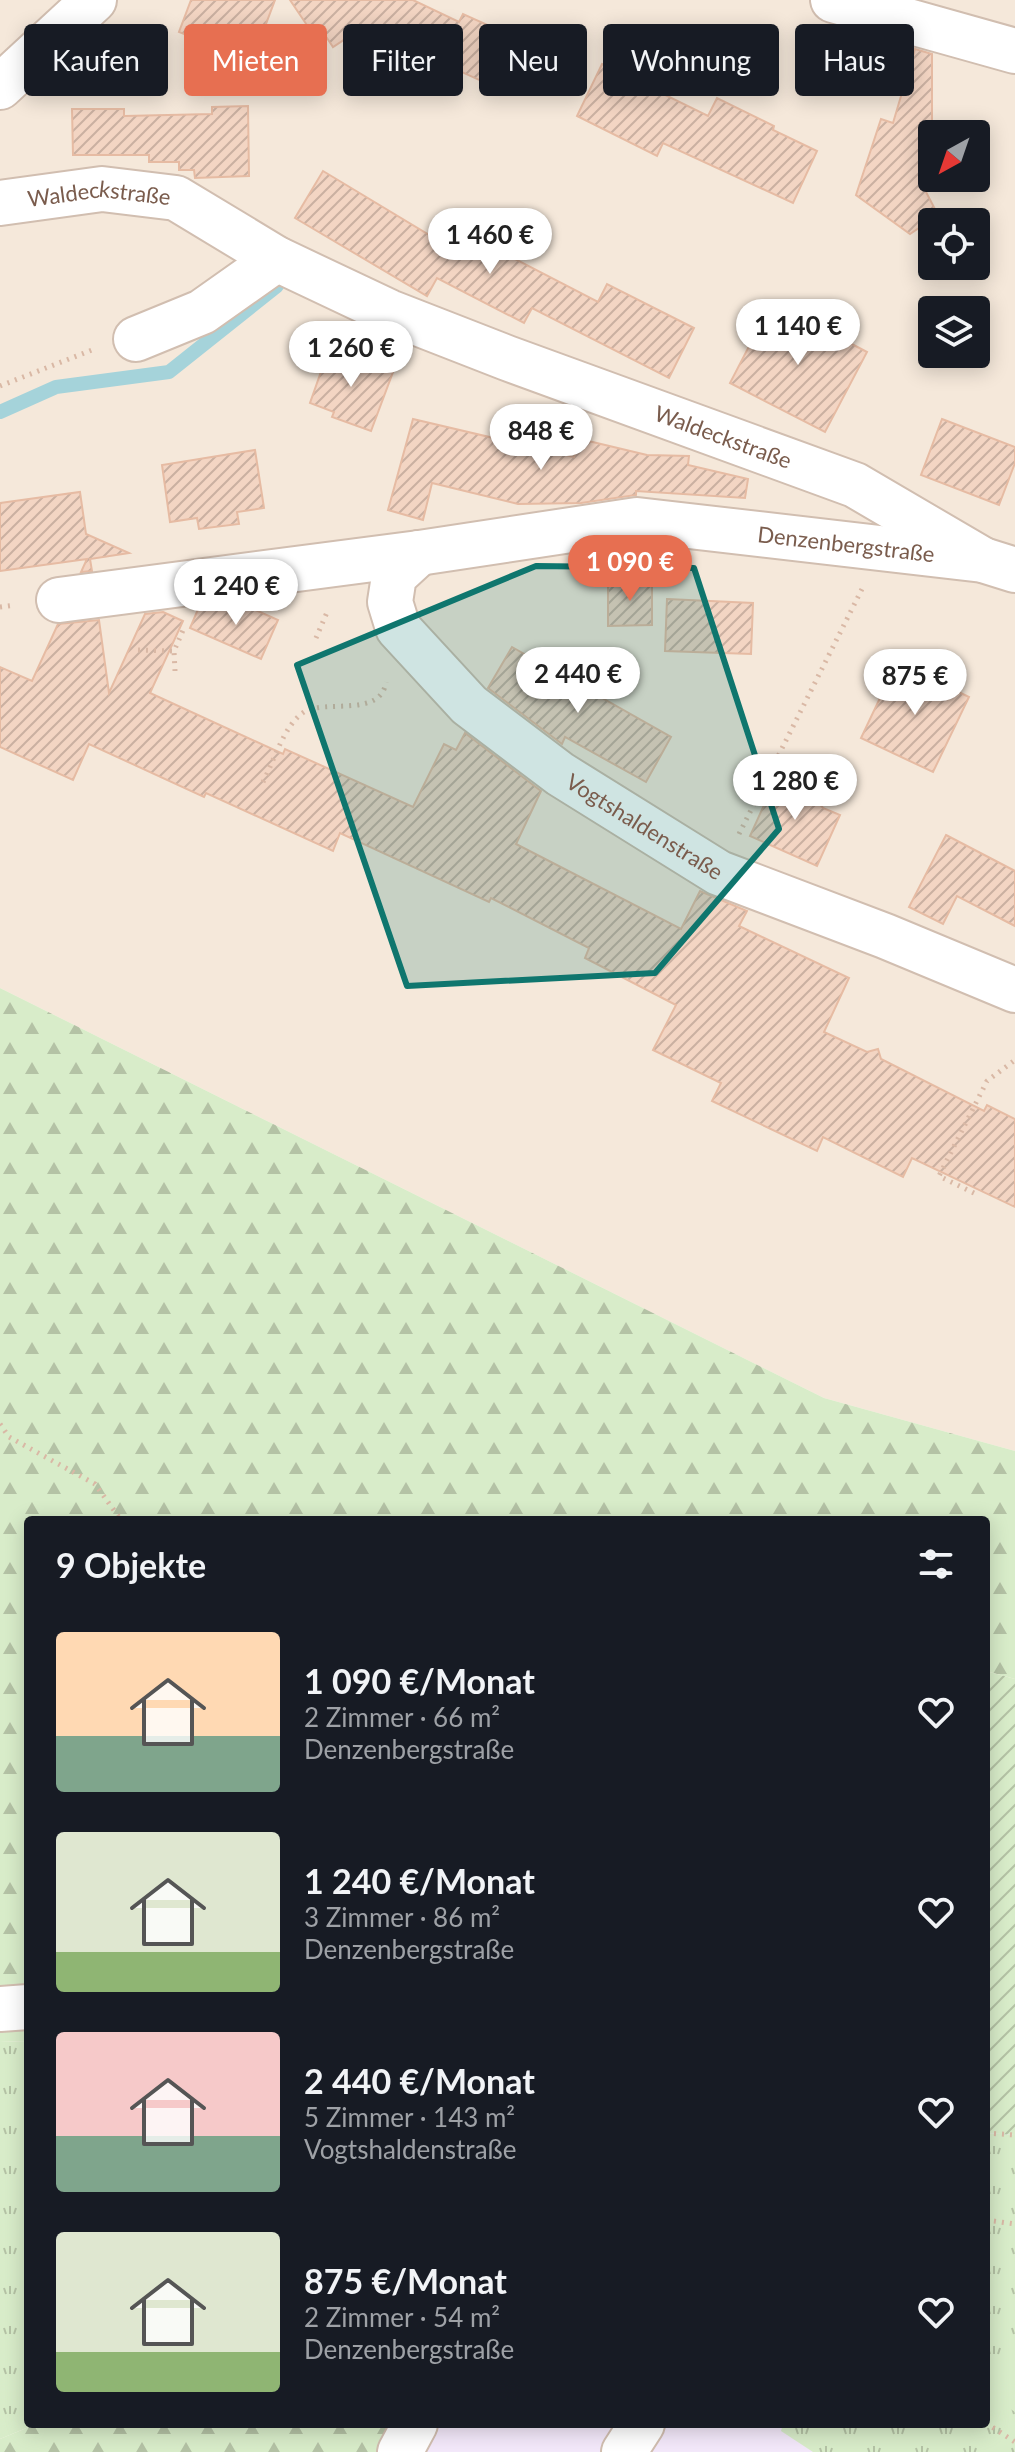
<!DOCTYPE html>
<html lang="de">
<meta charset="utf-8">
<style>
body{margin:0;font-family:Lato,sans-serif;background:#242831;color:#f1f3f6;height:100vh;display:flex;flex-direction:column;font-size:30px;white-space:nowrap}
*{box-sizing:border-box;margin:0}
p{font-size:26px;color:#9ea1a6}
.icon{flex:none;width:44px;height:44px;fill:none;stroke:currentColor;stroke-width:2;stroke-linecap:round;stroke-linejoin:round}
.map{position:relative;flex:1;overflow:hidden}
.panel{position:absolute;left:24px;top:1516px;width:966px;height:912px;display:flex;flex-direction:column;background:#171b24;border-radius:8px;box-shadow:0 4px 20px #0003}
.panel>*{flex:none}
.hud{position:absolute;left:24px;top:24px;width:968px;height:72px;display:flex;gap:16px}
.needle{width:52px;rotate:220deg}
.tools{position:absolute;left:918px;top:120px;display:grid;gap:16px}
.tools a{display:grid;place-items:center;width:72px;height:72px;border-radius:8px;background:#171b24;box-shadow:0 4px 20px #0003;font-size:40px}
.price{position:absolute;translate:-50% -68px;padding:0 18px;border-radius:28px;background:#fff;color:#222;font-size:26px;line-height:52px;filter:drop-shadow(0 2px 4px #0008)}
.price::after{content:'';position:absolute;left:50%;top:48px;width:24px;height:18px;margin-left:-12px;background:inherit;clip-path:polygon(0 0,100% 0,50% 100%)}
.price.on{background:#e76f51;color:#fff}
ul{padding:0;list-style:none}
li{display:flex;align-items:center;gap:24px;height:200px;padding:0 32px}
li span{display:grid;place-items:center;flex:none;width:224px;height:160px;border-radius:8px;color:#555}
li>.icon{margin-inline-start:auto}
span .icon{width:96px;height:96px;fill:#fffc;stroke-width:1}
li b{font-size:34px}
h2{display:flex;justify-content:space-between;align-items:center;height:96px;padding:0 32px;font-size:34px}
.pill{padding:0 28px;border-radius:8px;background:#171b24;box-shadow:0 4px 20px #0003;font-size:28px;line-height:72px}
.pill.on{background:#e76f51;color:#fff}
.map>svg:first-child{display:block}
.residential{fill:#f5e8da;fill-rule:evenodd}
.education{fill:#f3e8fa}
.grass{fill:url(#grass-tufts)}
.forest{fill:url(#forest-firs)}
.garden{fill:url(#garden-furrows)}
.pitch{fill:#d8ecc9}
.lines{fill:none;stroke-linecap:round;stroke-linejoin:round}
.stream{stroke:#a5d3da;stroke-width:14}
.building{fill:url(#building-hatch);stroke:#e6bba3;stroke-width:2}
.minor-casing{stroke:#d1beb0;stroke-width:48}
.path{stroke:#d9b8a5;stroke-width:5;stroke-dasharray:2 6;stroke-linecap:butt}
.minor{stroke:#fff;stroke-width:44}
.marked{fill:#0f766e;fill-opacity:0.2;stroke:#0f766e;stroke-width:6;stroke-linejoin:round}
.labels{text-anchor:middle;stroke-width:6;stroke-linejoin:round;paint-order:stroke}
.street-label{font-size:22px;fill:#7a5c4d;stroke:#fffaf3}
</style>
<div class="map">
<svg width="1015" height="2452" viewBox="0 0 1015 2452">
<defs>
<pattern id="grass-tufts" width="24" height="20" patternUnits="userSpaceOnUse" patternTransform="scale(2)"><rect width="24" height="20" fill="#d8ecc9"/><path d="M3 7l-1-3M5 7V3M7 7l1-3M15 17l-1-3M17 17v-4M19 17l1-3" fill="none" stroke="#b4c2a5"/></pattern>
<pattern id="forest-firs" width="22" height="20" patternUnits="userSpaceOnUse" patternTransform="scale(2)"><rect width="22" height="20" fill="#d8ecc9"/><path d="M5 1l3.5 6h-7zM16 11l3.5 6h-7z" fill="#b4c2a5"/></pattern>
<pattern id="garden-furrows" width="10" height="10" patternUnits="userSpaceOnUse" patternTransform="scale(2)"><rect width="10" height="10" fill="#d8ecc9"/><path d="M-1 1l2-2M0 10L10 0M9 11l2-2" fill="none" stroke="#b4c2a5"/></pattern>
<pattern id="building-hatch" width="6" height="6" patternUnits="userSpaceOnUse" patternTransform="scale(2)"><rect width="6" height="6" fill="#f3d5c3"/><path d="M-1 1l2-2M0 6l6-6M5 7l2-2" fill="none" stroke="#cab0a1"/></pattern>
</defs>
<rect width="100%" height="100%" fill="#fdf6ec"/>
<path class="residential" d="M0,0H1015V1451L824,1398L0,988ZM932,134H976V178H932ZM932,222H976V266H932ZM932,310H976V354H932Z"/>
<polygon class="education" points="1015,1802 1015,2452 425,2452 439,2424 986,2424 986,1806"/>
<g class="grass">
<polygon points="28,2041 28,2424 36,2424 0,2439 0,2042"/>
<polygon points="986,2133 1015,2135 1015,2452 813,2452 781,2431 783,2424 986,2424"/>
</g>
<g class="forest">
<polygon points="0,988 824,1398 1015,1451 1015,1679 986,1671 986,1520 28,1520 28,2041 0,2042"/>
<polygon points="36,2424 403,2424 391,2452 0,2452 0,2439"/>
</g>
<polygon class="garden" points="986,1671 1015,1679 1015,2135 986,2133"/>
<polygon class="pitch" points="1015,2337 1015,2412 986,2393 986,2382"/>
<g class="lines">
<polyline class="stream" points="0,412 56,387 169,372 277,286"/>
</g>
<g class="building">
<polygon points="191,0 275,0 252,61 179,32"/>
<polygon points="290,0 413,0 459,22 463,14 532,45 510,94 405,46 402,51 359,30 333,47 327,38 319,43"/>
<polygon points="915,49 932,54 932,175 926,192 938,215 910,234 856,195 881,119 893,123"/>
<polygon points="602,64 708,116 717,98 774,126 773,130 817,151 793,203 663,143 657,156 577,116"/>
<polygon points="248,106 249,176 195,178 194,170 179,170 179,162 149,162 149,155 73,155 72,109 124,109 124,116 212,114 212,107"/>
<polygon points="323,171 446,245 455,228 598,302 607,284 694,328 669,378 532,308 524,323 437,278 427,296 295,218"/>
<polygon points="772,302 867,352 825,432 730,383"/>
<polygon points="329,349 393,372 371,431 332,417 334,412 310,403"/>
<polygon points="413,419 574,457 580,439 647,455 689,456 688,465 748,479 745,498 636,491 636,495 581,503 518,504 432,483 423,520 388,510"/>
<polygon points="942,419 1015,447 1015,463 999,505 921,475"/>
<polygon points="255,450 264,508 237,512 239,524 199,529 197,518 170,522 162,465"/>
<polygon points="80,492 86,534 129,553 90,559 92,571 81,572 87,559 0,571 0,503"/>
<polygon points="652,580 652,625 608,626 608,581"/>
<polygon points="667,599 753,603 751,654 665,651"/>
<polygon points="237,602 278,620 261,659 190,628 199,607"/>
<polygon points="163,612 183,621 150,693 283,754 285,749 413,807 444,744 456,750 465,733 541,791 516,844 681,929 700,891 747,911 739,926 849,978 824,1032 867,1052 878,1049 881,1059 984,1111 987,1105 1015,1119 1015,1207 912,1158 903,1177 823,1137 817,1151 712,1101 721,1083 653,1050 676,1005 585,958 589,948 491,898 489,902 340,833 333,851 206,793 204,797 89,744 73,780 0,747 0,667 32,681 58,624 99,620 109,693 145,614"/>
<polygon points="512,647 671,737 646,782 565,737 562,744 488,688"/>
<polygon points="897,662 969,697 933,772 861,738"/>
<polygon points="791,777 803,784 823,808 840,815 817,866 750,836 775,781"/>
<polygon points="946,835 1015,871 1015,926 957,896 943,924 909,907"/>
</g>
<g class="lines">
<g class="minor-casing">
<g id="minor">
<polyline points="833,0 1015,51"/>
<polyline points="0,87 94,0"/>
<path id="s1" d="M0,203L102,189L176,198L277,259L389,312L507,358L855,485L983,560"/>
<polyline points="136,339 202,312 277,259"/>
<path id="s2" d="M419,553L394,576L390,602L398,628L469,705L560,774L719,873L885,936L1015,990"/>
<path id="s3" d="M59,600L419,553L637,520L983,560L1015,570"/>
<polyline points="0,2009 28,2007"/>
<polyline points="400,2452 415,2424"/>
<polyline points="624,2452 642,2424"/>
</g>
</g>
<g class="path">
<polyline points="0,386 92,350"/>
<polyline points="0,607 15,605"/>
<polyline points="316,638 328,610"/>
<polyline points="138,650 174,651"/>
<polyline points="175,671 174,651 184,628"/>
<path d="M263,782C274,761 284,725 304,712C325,699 381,718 386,682"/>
<polyline points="739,834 862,589"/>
<polyline points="974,1193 939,1176 987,1081 1015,1060"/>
<polyline points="0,1424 9,1437 95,1484 121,1520"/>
<polyline points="986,2133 1015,2135"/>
<polyline points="986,2220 1015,2224"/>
<polyline points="986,2423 1015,2442"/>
</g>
<use href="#minor" class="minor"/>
</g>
<path class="marked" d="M536,566L694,568L779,829L655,973L407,986L297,665Z"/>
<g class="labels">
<g class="street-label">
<text dy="8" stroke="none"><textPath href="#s1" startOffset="100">Waldeckstraße</textPath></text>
<text dy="8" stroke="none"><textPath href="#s1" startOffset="776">Waldeckstraße</textPath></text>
<text dy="8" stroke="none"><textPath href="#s3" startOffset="794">Denzenbergstraße</textPath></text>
<text dy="8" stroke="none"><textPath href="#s2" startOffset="406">Vogtshaldenstraße</textPath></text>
</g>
</g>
</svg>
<div class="tools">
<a><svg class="needle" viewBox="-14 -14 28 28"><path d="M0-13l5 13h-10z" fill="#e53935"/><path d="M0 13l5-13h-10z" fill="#9ea1a6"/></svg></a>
<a><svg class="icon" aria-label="locate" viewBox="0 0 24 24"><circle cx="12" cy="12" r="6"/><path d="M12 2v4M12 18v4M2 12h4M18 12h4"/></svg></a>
<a><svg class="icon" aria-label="layers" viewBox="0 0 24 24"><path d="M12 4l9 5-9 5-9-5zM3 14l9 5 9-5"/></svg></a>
</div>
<b class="price" style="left:490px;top:276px">1 460 €</b>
<b class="price" style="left:798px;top:367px">1 140 €</b>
<b class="price" style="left:351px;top:389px">1 260 €</b>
<b class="price" style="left:541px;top:472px">848 €</b>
<b class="price on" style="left:630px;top:603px">1 090 €</b>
<b class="price" style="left:236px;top:627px">1 240 €</b>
<b class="price" style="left:578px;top:715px">2 440 €</b>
<b class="price" style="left:915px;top:717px">875 €</b>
<b class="price" style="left:795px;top:822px">1 280 €</b>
<div class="hud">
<a class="pill">Kaufen</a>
<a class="pill on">Mieten</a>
<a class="pill">Filter</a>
<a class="pill">Neu</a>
<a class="pill">Wohnung</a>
<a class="pill">Haus</a>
</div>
<section class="panel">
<h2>9 Objekte<svg class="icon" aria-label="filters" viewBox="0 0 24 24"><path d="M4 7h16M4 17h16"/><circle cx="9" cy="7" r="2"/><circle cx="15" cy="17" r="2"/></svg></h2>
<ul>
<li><span style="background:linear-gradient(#ffd9b3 65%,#7fa58c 0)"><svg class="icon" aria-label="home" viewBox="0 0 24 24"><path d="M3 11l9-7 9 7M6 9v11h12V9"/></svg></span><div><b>1 090 €/Monat</b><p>2 Zimmer · 66 m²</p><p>Denzenbergstraße</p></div><svg class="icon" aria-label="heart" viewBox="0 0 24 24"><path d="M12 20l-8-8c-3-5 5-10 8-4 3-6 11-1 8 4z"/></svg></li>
<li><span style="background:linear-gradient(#dfe7d0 75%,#8fb573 0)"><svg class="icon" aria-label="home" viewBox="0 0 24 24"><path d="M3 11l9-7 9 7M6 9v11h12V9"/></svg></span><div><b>1 240 €/Monat</b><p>3 Zimmer · 86 m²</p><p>Denzenbergstraße</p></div><svg class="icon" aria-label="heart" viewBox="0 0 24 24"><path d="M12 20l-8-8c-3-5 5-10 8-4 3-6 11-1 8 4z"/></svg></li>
<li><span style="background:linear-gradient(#f6c9c9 65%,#7fa58c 0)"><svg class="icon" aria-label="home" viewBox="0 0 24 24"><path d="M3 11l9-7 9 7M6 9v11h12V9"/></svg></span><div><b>2 440 €/Monat</b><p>5 Zimmer · 143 m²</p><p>Vogtshaldenstraße</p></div><svg class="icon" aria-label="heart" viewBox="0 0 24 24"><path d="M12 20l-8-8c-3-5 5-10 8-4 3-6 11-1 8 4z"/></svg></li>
<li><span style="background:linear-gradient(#dfe7d0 75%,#8fb573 0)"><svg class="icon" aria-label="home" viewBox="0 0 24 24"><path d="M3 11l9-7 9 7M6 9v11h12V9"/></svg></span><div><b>875 €/Monat</b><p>2 Zimmer · 54 m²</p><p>Denzenbergstraße</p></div><svg class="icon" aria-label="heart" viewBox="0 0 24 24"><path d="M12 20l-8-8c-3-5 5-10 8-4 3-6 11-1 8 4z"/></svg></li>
</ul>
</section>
</div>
